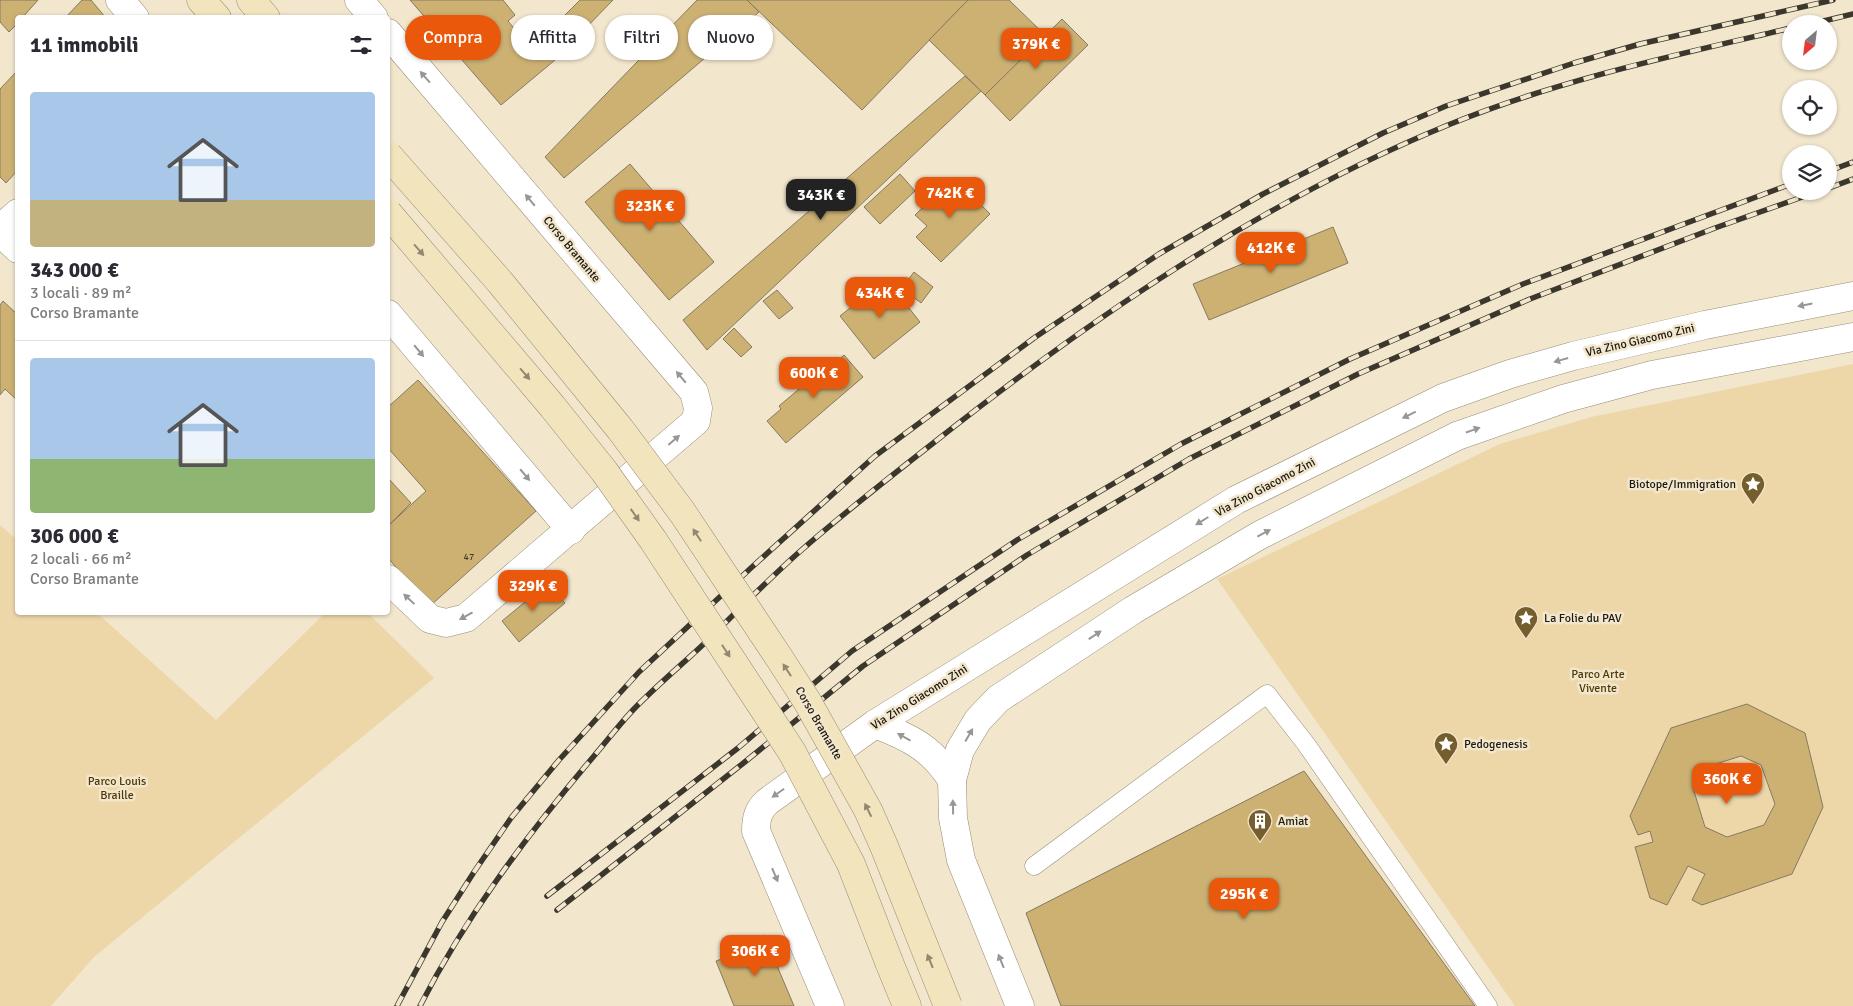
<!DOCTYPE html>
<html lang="it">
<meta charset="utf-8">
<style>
body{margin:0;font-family:Signika,sans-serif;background:#f7f7f7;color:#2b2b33;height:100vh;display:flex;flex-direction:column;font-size:19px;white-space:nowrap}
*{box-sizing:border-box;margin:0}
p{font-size:16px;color:#7c7c81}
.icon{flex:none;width:28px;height:28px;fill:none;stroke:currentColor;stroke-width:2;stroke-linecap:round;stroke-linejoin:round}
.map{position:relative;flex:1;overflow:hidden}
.side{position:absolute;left:15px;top:15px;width:375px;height:600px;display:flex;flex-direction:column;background:#fff;border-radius:5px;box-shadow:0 1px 4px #0004}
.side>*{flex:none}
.hud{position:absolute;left:405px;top:15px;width:475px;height:45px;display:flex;gap:10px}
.needle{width:32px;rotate:208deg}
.fabs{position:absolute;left:1782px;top:15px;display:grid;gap:10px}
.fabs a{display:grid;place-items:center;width:55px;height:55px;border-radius:50%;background:#fff;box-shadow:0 1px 4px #0004;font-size:25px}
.price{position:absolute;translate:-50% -42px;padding:0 11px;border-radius:10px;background:#ea580c;color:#fff;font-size:16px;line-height:32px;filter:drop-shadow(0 1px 2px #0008)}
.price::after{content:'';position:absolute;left:50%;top:30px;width:15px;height:11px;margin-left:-8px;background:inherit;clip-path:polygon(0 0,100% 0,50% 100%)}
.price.current{background:#222;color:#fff}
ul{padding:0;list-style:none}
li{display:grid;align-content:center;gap:10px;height:265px;padding:0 15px}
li+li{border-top:1px solid #e1e1e2}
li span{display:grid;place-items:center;height:155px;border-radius:5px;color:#555}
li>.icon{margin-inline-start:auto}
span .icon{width:90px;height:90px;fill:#fffc;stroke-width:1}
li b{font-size:21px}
h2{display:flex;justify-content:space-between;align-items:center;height:60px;padding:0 15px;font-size:21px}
.chip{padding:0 18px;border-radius:22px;background:#fff;box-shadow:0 1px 4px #0004;font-size:18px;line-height:45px}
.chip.current{background:#ea580c;color:#fff}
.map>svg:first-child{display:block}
.green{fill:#edd7a9}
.building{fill:#ccb173;stroke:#847a63;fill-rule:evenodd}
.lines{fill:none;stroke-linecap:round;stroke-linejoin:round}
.service-casing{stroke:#978d76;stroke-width:19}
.minor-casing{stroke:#978d76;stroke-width:29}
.tertiary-casing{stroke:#978d76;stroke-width:29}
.secondary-casing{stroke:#978d76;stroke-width:29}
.service{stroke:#fff;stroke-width:18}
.minor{stroke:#fff;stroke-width:28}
.tertiary{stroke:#fff;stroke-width:28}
.secondary{stroke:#f2e4bd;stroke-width:28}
.rail-casing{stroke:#3c372c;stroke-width:5.5}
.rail{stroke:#f2e6cd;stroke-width:4;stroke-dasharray:11;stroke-linecap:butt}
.secondary-bridge-casing{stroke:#978d76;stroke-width:29;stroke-linecap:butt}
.secondary-bridge{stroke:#f2e4bd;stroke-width:28}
.oneway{fill:#999793}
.oneway2{fill:#92886f}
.labels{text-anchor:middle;stroke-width:5;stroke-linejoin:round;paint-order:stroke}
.number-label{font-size:10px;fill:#483e28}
.street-label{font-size:12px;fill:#1c180f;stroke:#f2e6cd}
.poi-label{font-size:12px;fill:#1c180f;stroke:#f2e6cd;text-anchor:start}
.park-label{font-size:12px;fill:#4d3a06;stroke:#f2e6cd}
</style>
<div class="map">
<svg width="1853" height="1006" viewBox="0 0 1853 1006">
<rect width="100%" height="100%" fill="#f2e6cd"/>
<g class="green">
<polygon points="1853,364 1853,1006 1515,1006 1217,579 1500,444 1591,417"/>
<polygon points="0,525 17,540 18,612 97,613 216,720 325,613 368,613 434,678 94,957 51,1006 0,1006"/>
</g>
<g class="building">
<polygon points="0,0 38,0 22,18 18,18 18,23 9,32 0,22"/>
<polygon points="82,0 91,0 106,18 65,18"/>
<polygon points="410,0 503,0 515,15 508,21 527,44 535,37 555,60 501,105"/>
<polygon points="580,0 613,0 581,33 564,16"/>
<polygon points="697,0 747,0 759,12 564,178 545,157"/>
<polygon points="747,0 968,0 862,110"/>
<polygon points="968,0 1009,0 1046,36 985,95 929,40"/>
<polygon points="1062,19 1088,45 1010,121 985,95"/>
<polygon points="18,70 18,170 6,183 0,177 0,89"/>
<polygon points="965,76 981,91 707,350 683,320"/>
<polygon points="630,164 714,262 669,300 585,202"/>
<polygon points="900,174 915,191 880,224 864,207"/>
<polygon points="954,177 990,214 941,262 916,237 927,226 915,215"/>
<polygon points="1333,227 1348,263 1209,320 1193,284"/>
<polygon points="914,272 933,287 921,303 902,288"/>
<polygon points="886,279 920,322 874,359 840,316"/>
<polygon points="777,290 793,308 779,319 763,301"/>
<polygon points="3,301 18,315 18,401 5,389 0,395 0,305"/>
<polygon points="734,328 752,347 741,357 723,339"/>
<polygon points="844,355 863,377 786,443 767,421 781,409 779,406 805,384 807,387"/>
<polygon points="418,380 536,511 430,606 388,558 388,526 426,491 388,448 388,407"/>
<polygon points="388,478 411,503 388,526"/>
<polygon points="548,583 565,603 519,642 502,621"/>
<path d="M1747,704L1805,733L1823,807L1792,874L1702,905L1692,900L1705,874L1688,866L1667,905L1650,898L1635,847L1653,842L1650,831L1638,835L1630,816L1671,728ZM1741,756L1761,765L1775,804L1764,825L1727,837L1705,827L1693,788L1703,768Z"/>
<polygon points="1304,771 1475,1006 1061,1006 1026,913"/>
<polygon points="764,935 794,1006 734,1006 716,961 749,949 746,945"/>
</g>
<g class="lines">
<g class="service-casing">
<polyline id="service" points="1034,866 1267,694 1306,744 1488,1006"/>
</g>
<g class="minor-casing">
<g id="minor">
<polyline points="120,0 135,18"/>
<polyline points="359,0 374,18"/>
<polyline points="388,33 694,392 698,408 696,421 466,618 446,623 430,619 388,579"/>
<polyline points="0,229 18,213"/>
<polyline points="0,232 18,249"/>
<polyline points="388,314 571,530"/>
</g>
</g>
<g class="tertiary-casing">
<g id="tertiary">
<path d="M875,724C909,737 932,748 952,780"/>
<path d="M830,1006L756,831C756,819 758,810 767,802L875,724L1236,500L1443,398L1510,374L1573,356L1705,325L1853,296"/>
<polyline points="1020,1006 961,860 953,818 952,780 960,750 978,720 998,699 1133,610 1260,535 1457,436 1563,399 1652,375 1853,337"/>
</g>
</g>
<g class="secondary-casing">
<g id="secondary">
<polyline points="201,0 217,18"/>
<polyline points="251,0 266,18"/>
<polyline points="889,962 907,1006"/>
</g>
</g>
<use href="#service" class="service"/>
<use href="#minor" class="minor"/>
<use href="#tertiary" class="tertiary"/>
<use href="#secondary" class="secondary"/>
<g class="rail-casing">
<g id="rail">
<polyline points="1811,24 1853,14"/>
<polyline points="1829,171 1853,162"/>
<polyline points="1829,188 1853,179"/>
<polyline points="547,896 738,748 852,651 1017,540 1181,444 1350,359 1523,284 1791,184"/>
<polyline points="557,910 746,761 863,666 1027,555 1189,459 1358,374 1530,299 1715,228 1819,191"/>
<polyline points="397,1006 442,922 474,872 511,818 559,760 639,672 752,567 875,456 1034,338 1159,254 1263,194 1383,133 1446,106 1574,63 1640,44 1833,0"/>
<path d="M420,1006C465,918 524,839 588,763C603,746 617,727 633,710C657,685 684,663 709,639C738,610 767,581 797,554C840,516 886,480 932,444C1090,319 1260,202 1448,125C1558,80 1676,55 1791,28"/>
</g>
</g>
<use href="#rail" class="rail"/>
<g class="secondary-bridge-casing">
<g id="secondary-bridge">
<polyline points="388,155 500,282 620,429 682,512 778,656 807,701 868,810 884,846 948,1006"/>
<polyline points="388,213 552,406 604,471 653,540 792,752 851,864 889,962"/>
</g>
</g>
<use href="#secondary-bridge" class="secondary-bridge"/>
</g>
<defs><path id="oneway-solid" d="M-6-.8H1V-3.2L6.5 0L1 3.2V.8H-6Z" transform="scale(1.25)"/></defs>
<g class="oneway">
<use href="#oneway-solid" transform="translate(425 77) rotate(-131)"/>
<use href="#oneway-solid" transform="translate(530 200) rotate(-130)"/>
<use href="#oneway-solid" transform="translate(1805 305) rotate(169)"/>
<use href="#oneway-solid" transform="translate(419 351) rotate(50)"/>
<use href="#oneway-solid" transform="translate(1561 360) rotate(164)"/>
<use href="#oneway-solid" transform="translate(681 377) rotate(-130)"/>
<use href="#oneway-solid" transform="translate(1409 415) rotate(154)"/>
<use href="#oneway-solid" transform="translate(1473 430) rotate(-19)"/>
<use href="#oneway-solid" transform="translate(674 440) rotate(-41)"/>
<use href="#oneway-solid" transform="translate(525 475) rotate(50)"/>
<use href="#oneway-solid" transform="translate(1202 521) rotate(148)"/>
<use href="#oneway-solid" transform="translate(1264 533) rotate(-28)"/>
<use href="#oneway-solid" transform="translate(409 599) rotate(-137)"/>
<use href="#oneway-solid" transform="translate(466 616) rotate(151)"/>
<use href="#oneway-solid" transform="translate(1095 635) rotate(-33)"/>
<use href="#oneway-solid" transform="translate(969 735) rotate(-60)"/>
<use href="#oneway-solid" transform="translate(904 737) rotate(-151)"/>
<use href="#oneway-solid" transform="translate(778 793) rotate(145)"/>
<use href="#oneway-solid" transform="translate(953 807) rotate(-91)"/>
<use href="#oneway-solid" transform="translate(775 875) rotate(67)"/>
<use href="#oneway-solid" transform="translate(1001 961) rotate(-112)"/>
</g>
<g class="oneway2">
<use href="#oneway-solid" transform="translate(419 250) rotate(49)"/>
<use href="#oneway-solid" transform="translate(525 374) rotate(49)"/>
<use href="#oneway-solid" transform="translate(635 515) rotate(55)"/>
<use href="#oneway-solid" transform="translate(697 535) rotate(-123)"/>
<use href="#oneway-solid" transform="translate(726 651) rotate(57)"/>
<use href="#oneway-solid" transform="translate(787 670) rotate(-123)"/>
<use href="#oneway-solid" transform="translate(868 810) rotate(-116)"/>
<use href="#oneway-solid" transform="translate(930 961) rotate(-112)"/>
</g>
<defs>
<g id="sight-pin" transform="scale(1.25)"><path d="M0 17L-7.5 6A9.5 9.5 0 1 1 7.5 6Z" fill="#745e2e" stroke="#f2e6cd"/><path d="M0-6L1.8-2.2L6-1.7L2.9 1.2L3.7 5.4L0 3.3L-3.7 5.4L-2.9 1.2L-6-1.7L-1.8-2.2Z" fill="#fff"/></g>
<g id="building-pin" transform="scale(1.25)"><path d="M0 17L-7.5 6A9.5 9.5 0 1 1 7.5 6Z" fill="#745e2e" stroke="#f2e6cd"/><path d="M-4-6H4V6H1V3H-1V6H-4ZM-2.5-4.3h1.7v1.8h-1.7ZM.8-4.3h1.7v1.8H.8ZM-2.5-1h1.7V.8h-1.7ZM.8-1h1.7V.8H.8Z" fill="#fff"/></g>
</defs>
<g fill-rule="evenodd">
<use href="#sight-pin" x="1753" y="484"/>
<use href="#sight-pin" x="1526" y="618"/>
<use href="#sight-pin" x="1446" y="744"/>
<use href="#building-pin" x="1260" y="821"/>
</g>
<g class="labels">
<g class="number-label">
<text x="469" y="560">47</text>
</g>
<g class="street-label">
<text transform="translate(572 249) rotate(50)" y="4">Corso Bramante</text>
<text transform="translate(1640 340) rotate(-13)" y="4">Via Zino Giacomo Zini</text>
<text transform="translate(1265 487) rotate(-28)" y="4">Via Zino Giacomo Zini</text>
<text transform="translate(919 697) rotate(-32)" y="4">Via Zino Giacomo Zini</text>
<text transform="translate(819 723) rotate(60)" y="4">Corso Bramante</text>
</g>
<g class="poi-label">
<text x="1736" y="488" text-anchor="end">Biotope/Immigration</text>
<text x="1544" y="622">La Folie du PAV</text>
<text x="1464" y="748">Pedogenesis</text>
<text x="1278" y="825">Amiat</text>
</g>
<g class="park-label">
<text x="1598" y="678">Parco Arte<tspan x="1598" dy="14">Vivente</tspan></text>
<text x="117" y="785">Parco Louis<tspan x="117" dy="14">Braille</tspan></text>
</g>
</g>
</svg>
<div class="fabs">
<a><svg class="needle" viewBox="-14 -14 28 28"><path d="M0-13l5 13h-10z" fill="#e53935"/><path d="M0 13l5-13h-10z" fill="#7c7c81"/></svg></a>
<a><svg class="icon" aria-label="locate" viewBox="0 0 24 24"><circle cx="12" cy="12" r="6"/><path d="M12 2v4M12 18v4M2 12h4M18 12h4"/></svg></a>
<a><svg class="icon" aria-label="layers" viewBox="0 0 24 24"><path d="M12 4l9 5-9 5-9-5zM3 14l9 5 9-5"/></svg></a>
</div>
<b class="price" style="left:1036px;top:70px">379K €</b>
<b class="price" style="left:950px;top:219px">742K €</b>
<b class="price current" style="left:821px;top:221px">343K €</b>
<b class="price" style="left:650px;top:232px">323K €</b>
<b class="price" style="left:1271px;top:274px">412K €</b>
<b class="price" style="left:880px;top:319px">434K €</b>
<b class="price" style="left:814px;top:399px">600K €</b>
<b class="price" style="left:533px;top:612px">329K €</b>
<b class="price" style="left:1727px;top:805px">360K €</b>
<b class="price" style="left:1244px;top:920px">295K €</b>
<b class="price" style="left:755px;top:977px">306K €</b>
<div class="hud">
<a class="chip current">Compra</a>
<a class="chip">Affitta</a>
<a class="chip">Filtri</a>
<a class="chip">Nuovo</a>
</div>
<section class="side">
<h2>11 immobili<svg class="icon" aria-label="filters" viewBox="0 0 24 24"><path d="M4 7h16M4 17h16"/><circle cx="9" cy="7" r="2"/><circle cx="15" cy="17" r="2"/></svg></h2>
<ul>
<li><span style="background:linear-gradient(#a9c7e8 70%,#c2b280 0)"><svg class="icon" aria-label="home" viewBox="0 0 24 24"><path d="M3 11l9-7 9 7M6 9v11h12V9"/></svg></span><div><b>343 000 €</b><p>3 locali · 89 m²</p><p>Corso Bramante</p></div></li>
<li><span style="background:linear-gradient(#a9c7e8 65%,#8fb573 0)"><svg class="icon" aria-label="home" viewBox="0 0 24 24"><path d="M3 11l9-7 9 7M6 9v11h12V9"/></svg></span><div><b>306 000 €</b><p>2 locali · 66 m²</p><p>Corso Bramante</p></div></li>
</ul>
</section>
</div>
